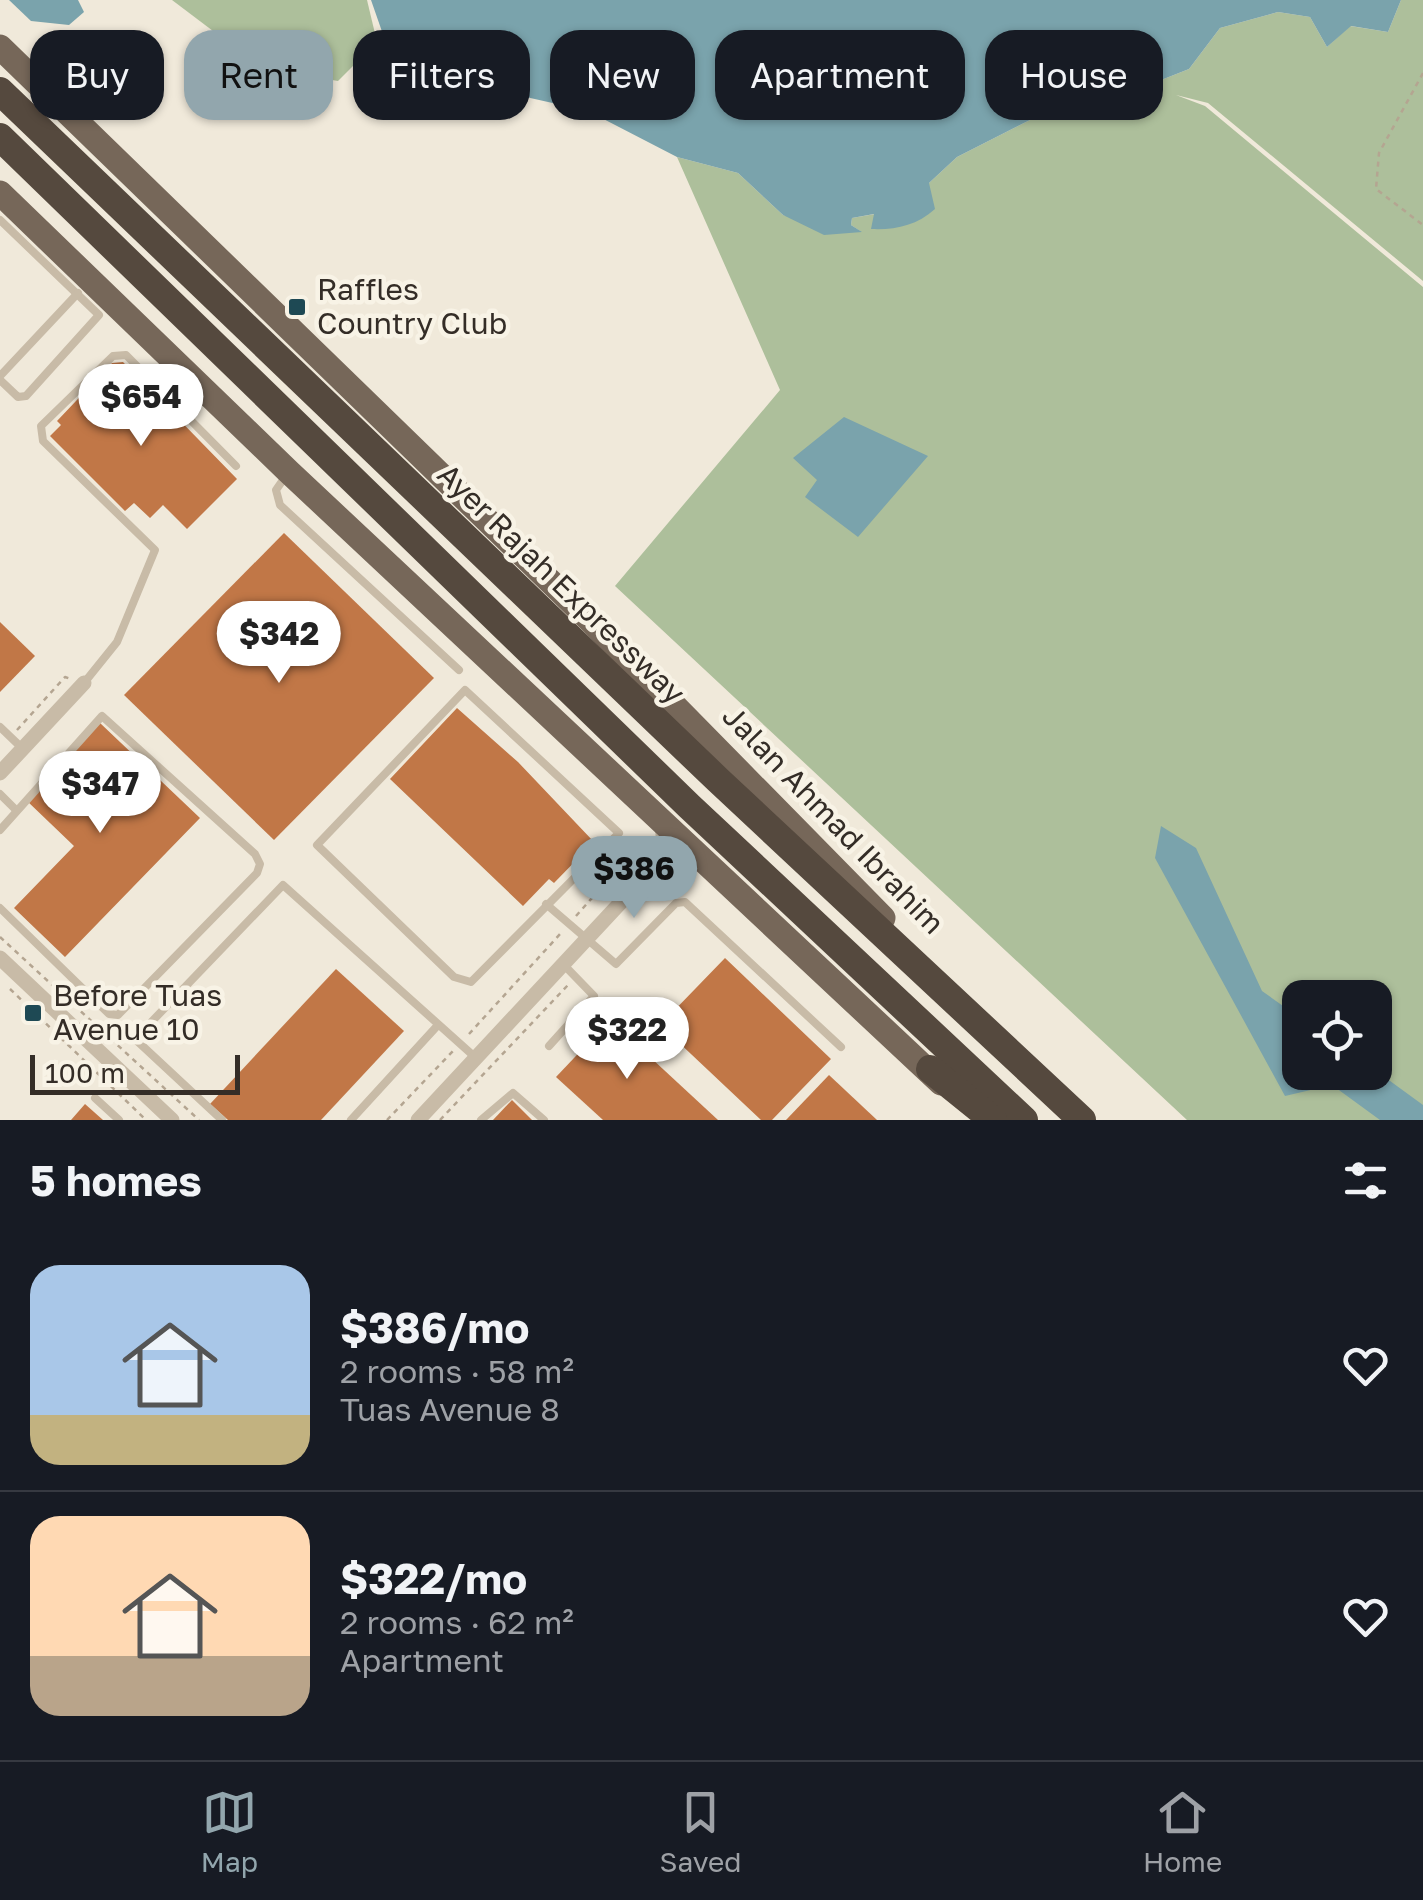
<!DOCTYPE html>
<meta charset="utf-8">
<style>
body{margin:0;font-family:"Golos Text",sans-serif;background:#20242c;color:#f1f3f6;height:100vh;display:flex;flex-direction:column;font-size:38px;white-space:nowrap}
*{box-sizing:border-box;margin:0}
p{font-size:32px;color:#9ea1a6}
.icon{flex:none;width:55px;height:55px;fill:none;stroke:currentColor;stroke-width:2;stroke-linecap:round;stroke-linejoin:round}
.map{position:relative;height:1120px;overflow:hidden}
.side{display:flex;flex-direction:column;background:#171b24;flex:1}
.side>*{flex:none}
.banner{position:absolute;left:30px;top:30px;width:1365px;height:90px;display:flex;gap:20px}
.fabs{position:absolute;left:1282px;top:980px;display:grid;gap:20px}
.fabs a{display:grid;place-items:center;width:110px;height:110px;border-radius:20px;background:#171b24;box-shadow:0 2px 8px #0004;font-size:50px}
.scale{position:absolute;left:30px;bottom:25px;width:210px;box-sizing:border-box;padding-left:10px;border:5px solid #342d27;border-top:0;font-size:28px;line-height:35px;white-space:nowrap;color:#342d27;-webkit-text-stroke:8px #f8f3e6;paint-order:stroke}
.price{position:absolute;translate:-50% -85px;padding:0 22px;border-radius:35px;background:#fff;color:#222;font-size:32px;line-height:65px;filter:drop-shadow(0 2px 5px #0008)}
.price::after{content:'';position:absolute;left:50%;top:60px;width:30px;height:22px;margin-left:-15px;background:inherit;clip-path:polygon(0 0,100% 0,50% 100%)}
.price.current{background:#92a6ad;color:#111}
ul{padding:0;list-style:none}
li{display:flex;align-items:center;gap:30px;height:250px;padding:0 30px}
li+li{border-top:2px solid #363941}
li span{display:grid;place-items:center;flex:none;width:280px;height:200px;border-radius:30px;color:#555}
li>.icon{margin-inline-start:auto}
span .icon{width:120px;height:120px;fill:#fffc;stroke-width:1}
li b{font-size:42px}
h2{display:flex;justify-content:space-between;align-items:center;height:120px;padding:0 30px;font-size:42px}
.pill{padding:0 35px;border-radius:30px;background:#171b24;box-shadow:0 2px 8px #0004;font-size:35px;line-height:90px}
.pill.current{background:#92a6ad;color:#111}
.menu{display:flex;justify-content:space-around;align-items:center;height:140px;border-top:2px solid #363941;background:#171b24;font-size:28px;color:#9ea1a6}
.menu a{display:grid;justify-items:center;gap:5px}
.menu .current{color:#92a6ad}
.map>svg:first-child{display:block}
.green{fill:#adbf9b;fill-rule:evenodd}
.water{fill:#7aa3ac}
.building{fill:#c17747}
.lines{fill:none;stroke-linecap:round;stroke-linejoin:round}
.path{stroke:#b4a591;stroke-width:2.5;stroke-dasharray:5 5;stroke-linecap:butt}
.lane{stroke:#c8bba7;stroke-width:8}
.street{stroke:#c8bba7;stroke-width:15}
.primary{stroke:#766759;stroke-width:25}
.highway{stroke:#55493e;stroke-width:28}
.poi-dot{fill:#1e4954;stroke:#f8f3e6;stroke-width:4}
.labels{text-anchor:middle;stroke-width:9;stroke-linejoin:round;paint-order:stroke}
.poi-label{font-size:30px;fill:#342d27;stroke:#f8f3e6;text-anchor:start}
.street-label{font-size:30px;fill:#342d27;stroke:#f8f3e6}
</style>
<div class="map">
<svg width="1423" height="1120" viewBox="0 0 1423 1120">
<rect width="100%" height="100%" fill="#f0e9da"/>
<g class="green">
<polygon points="172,0 367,0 377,42 338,81 262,68"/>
<path d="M1401,0H1423V281L1208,103L1176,95L1205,106L1423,287V1120H1187L615,586L780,390L677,157L738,173L783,215L860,231L851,225L852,218L875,214L929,183L957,157L1030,120L1075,116L1123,102L1146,86L1189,69L1220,28L1278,12L1310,17L1327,47L1350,26L1388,32ZM1300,998H1375V1072H1300Z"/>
</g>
<g class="water">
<polygon points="9,0 78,0 84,12 69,25 31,21"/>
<path d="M371,0H1401L1388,32L1351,26L1327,47L1310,17L1278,12L1220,28L1189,69L1146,86L1123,102L1075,116L1030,120L957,157L929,183L935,209C916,226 895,230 871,229L874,214L852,218L851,225L862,232L824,235L783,215L738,173L677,157L588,111L517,95L467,75L420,64L410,75L394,66Z"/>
<polygon points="844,417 928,456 858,537 805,497 817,480 793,458"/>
<polygon points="1161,826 1196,848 1262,991 1300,1018 1300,1072 1375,1070 1423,1105 1423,1120 1380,1120 1332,1085 1285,1096 1155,858"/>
</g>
<g class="building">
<polygon points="123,362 237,479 187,529 163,505 150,518 134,503 125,511 50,436 61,425 57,421 112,363"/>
<polygon points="284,533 434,678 274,840 124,695"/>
<polygon points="0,622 35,656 0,692"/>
<polygon points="457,708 518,762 594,842 554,883 549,879 523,906 390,779"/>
<polygon points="100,723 200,818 65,957 14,908 74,846 26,800"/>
<polygon points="725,958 831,1059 772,1120 761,1120 674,1038 680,1032 666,1019"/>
<polygon points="336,969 404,1031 321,1120 228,1120 210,1104"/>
<polygon points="610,1020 718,1120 603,1120 556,1077"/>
<polygon points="829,1075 877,1120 786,1120"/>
<polygon points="512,1100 532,1120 493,1120"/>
<polygon points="85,1104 103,1120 71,1120"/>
</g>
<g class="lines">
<g class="path">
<polyline points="1423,73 1379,153 1376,189 1423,225"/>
<polyline points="17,730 65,677 71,679"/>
<polyline points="640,905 663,882"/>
<polyline points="576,916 647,836"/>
<polyline points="0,937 199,1120"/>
<polyline points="10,989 146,1120"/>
<polyline points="469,1034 561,933"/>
<polyline points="387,1120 453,1051"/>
<polyline points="440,1120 568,985"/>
</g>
<g class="lane">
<polyline points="0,220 99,315 26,396 18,397 0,380"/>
<polyline points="0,376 78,293"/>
<polyline points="285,477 276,490 280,505 459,670"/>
<polyline points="84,683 117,642 155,550 43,441 41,426 113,356 126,355 236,466"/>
<polygon points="465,690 619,833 471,982 454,977 317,845"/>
<polyline points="0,727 23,749"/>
<polyline points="0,794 15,809"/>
<polyline points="0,830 102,716 255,854 260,864 257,873 118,1015 109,1014 0,908"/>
<polyline points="546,904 616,964 676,903 685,902 841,1047"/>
<polyline points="549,1046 594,996 563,964"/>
<polyline points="95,1098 119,1120"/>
<polyline points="222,1120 135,1039 283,885 476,1058"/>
<polyline points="351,1120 438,1025"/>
<polyline points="481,1120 513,1093 544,1120"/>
</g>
<g class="street">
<polyline points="0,773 84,683"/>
<polyline points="650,871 686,858 703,862"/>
<polyline points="0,958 172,1120"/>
<polyline points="418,1120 650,871 664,845 662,824"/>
</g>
<g class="primary">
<polyline points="0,47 592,622 883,918"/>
<polyline points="0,193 289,472 941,1083"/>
</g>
<g class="highway">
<polyline points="0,91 717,779 1082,1120"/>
<polyline points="0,137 689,806 1024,1120"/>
<polyline points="930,1069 993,1120"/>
</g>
</g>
<g class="poi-dot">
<rect x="287" y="297" width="20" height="20" rx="5"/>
<rect x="23" y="1003" width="20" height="20" rx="5"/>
</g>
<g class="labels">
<g class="poi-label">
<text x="317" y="300">Raffles<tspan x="317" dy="34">Country Club</tspan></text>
<text x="53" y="1006">Before Tuas<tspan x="53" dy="34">Avenue 10</tspan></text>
</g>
<g class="street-label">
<text transform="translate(561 584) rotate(44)" y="10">Ayer Rajah Expressway</text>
<text transform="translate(833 820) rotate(46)" y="10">Jalan Ahmad Ibrahim</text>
</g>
</g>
</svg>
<div class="fabs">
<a><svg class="icon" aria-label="locate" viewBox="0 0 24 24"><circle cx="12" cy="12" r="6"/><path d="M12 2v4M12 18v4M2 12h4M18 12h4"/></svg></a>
</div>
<div class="scale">100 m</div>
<b class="price" style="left:141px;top:449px">$654</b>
<b class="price" style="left:279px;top:686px">$342</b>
<b class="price" style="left:100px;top:836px">$347</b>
<b class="price current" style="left:634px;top:921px">$386</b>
<b class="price" style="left:627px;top:1082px">$322</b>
<div class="banner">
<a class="pill">Buy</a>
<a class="pill current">Rent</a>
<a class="pill">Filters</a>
<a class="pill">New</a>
<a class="pill">Apartment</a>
<a class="pill">House</a>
</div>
</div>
<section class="side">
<h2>5 homes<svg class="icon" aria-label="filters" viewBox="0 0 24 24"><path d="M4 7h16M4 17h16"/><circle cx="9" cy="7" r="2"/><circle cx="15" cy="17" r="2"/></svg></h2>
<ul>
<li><span style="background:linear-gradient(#a9c7e8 75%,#c2b280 0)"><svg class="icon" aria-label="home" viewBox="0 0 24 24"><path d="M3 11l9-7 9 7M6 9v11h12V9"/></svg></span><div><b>$386/mo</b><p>2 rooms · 58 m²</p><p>Tuas Avenue 8</p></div><svg class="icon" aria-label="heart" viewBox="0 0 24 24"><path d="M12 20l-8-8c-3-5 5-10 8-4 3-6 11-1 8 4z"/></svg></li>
<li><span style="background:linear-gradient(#ffd9b3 70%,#b9a48a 0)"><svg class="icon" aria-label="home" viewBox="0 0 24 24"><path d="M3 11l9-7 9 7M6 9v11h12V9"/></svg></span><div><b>$322/mo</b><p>2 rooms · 62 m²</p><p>Apartment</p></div><svg class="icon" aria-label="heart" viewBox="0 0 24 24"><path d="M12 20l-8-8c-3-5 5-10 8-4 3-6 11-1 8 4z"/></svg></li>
</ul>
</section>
<nav class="menu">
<a class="current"><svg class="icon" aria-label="map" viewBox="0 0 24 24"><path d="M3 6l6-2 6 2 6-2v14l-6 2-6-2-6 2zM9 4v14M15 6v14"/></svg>Map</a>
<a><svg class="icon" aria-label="saved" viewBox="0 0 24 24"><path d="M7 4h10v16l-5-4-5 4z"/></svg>Saved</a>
<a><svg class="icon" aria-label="home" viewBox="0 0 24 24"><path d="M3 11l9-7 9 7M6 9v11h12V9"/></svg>Home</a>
</nav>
